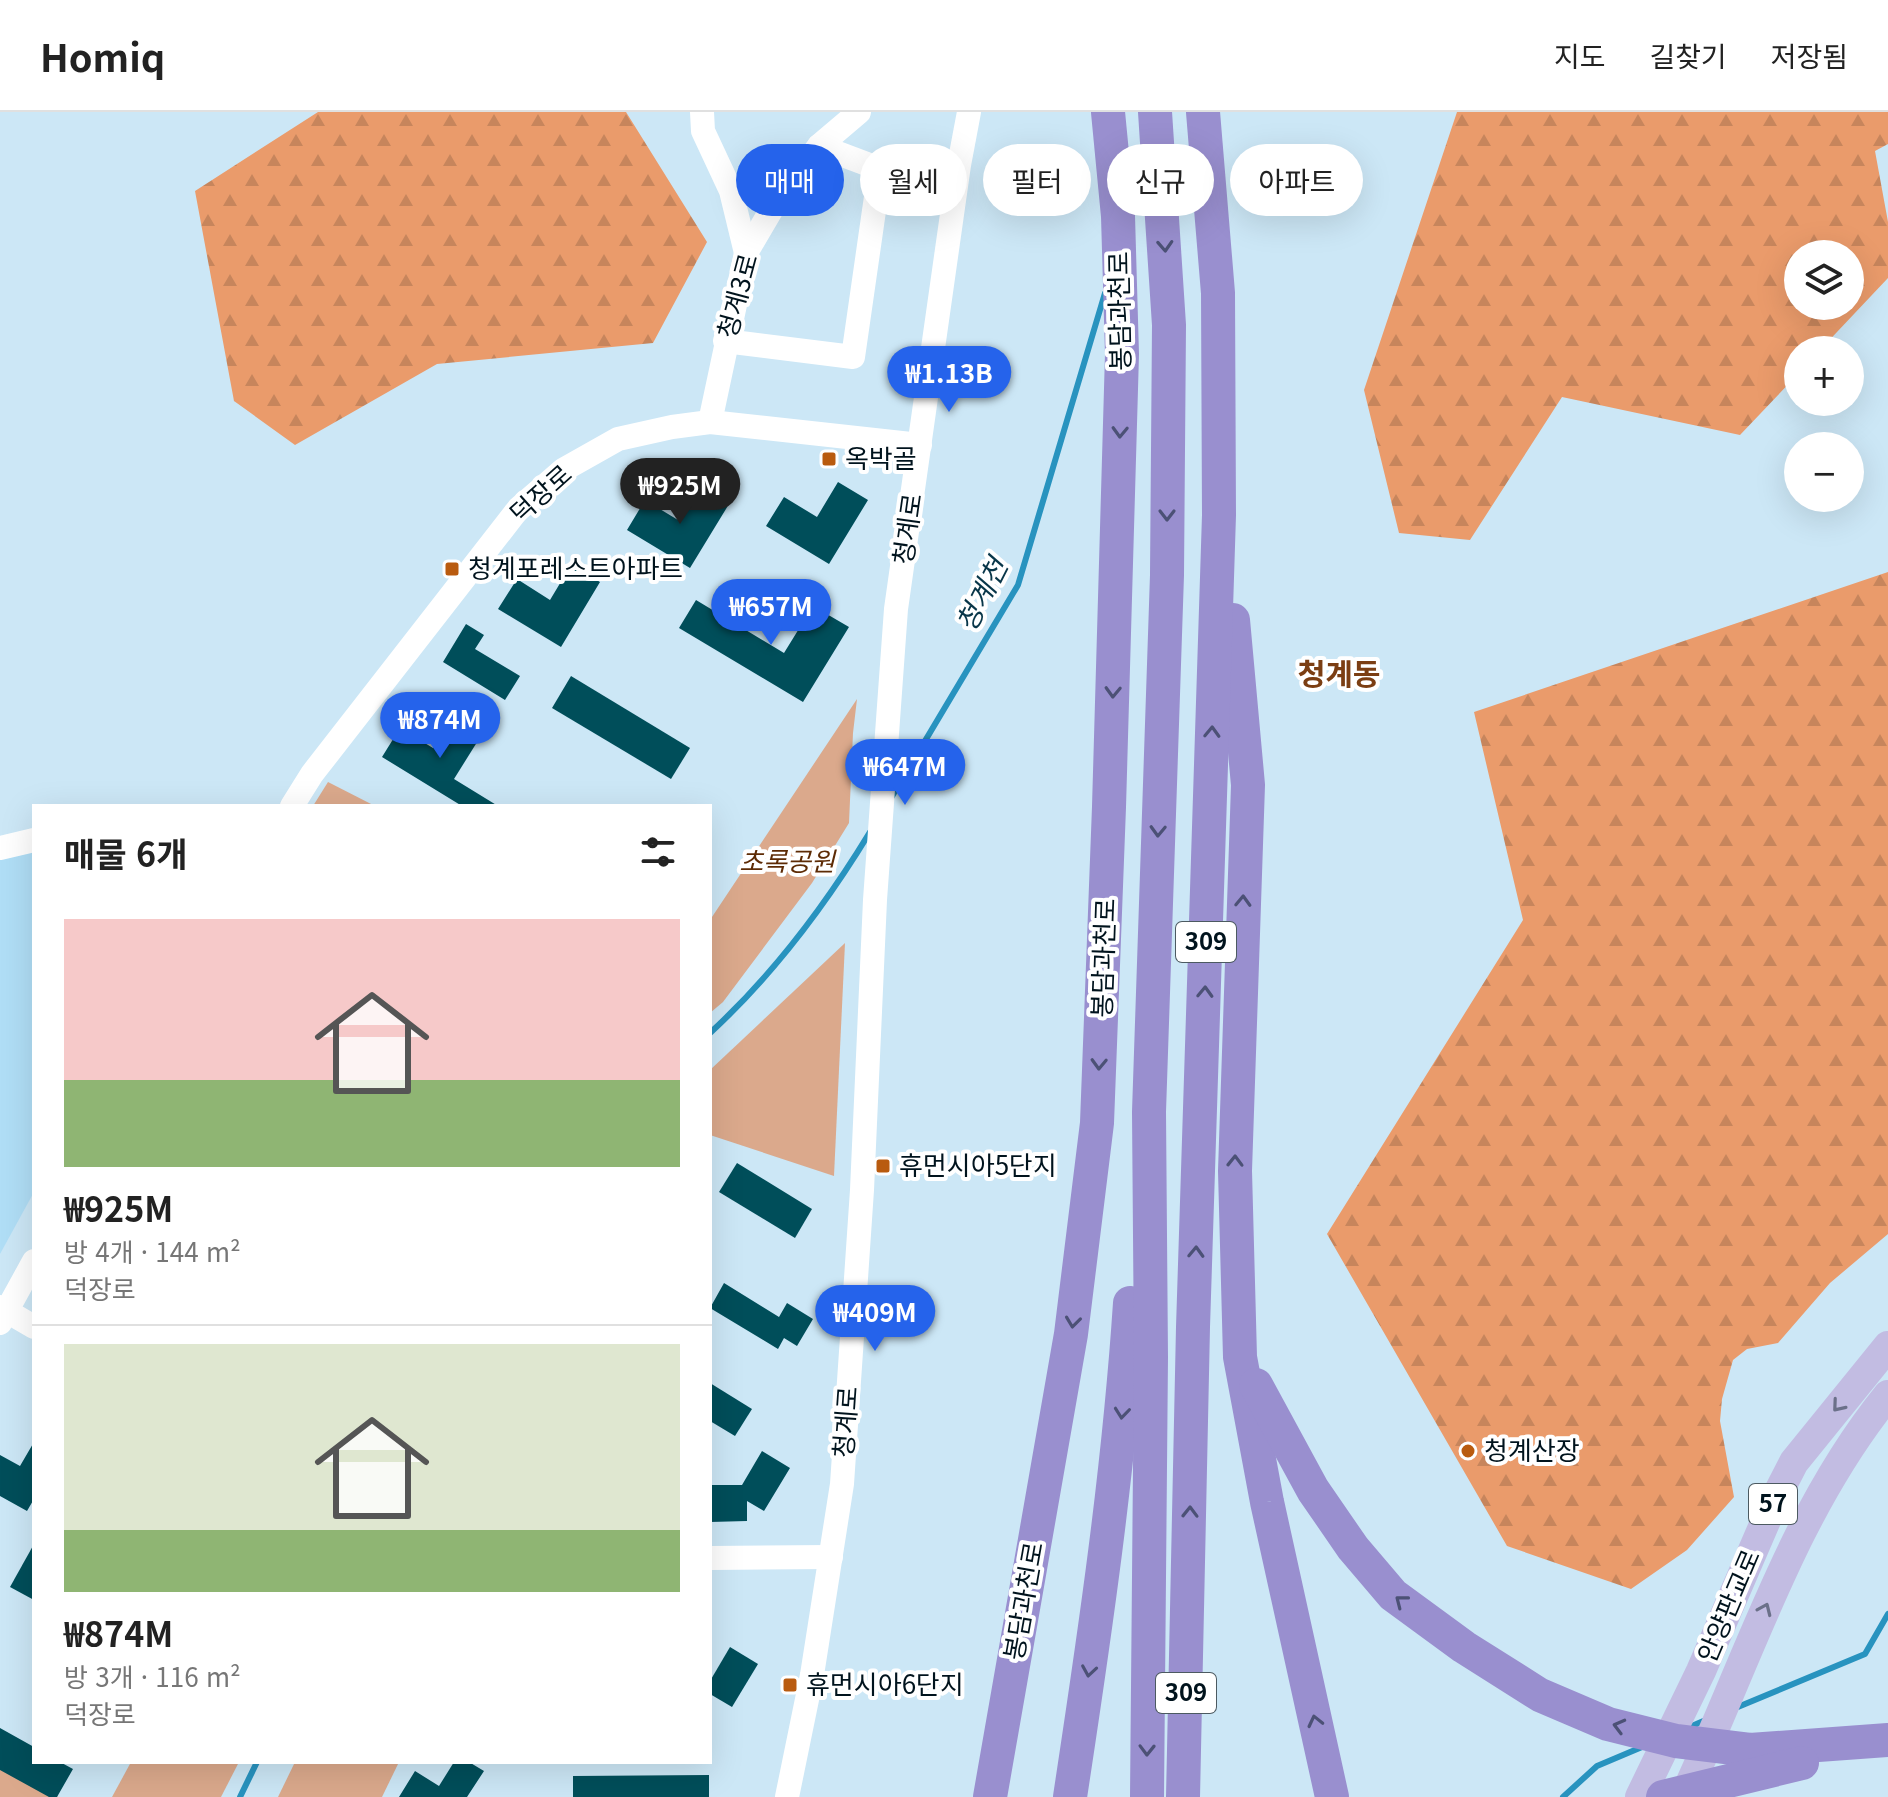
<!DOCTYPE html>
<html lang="ko">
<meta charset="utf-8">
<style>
body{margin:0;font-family:Georgia,"Noto Sans KR",serif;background:#f6f6f6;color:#222;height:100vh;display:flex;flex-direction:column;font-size:30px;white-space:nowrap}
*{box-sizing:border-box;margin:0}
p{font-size:26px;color:#767676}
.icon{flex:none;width:44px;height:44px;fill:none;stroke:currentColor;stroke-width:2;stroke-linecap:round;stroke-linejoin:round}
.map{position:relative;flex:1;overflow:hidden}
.details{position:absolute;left:32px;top:692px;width:680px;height:960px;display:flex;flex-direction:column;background:#fff;border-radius:0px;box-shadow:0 8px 32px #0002}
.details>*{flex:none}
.hud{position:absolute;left:736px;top:32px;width:760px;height:72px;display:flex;gap:16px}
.tools{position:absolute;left:1784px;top:128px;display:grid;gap:16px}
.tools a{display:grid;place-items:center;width:80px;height:80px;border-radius:50%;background:#fff;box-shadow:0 8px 32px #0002;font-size:40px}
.price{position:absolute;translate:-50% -68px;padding:0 18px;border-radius:28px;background:#2563eb;color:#fff;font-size:26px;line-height:52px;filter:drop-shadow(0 2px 4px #0008)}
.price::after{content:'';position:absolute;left:50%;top:48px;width:24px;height:18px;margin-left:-12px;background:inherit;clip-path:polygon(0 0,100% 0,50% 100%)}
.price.selected{background:#222;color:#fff}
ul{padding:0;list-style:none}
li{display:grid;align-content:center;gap:16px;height:424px;padding:0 32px}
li+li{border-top:2px solid #e0e0e0}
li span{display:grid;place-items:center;height:248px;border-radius:0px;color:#555}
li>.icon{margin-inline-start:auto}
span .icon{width:144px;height:144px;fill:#fffc;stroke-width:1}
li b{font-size:34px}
h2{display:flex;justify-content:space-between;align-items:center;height:96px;padding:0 32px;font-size:34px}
.chip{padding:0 28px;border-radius:36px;background:#fff;box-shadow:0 8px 32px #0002;font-size:28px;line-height:72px}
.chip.selected{background:#2563eb;color:#fff}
header{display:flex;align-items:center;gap:48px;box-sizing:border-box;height:112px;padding:0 40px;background:#fff;border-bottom:2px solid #e0e0e0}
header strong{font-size:38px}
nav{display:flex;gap:44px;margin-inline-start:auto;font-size:28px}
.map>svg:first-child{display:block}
.built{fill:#b0def6}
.green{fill:#dba98c}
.forest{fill:url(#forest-firs);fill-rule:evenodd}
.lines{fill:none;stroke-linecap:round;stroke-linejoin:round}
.stream{stroke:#2893bf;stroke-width:6}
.building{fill:#004e5a}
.minor{stroke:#fff;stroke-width:24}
.major{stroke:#c2bce2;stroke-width:30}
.highway{stroke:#998fcf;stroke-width:34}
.oneway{stroke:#4c5176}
.oneway2{stroke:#6b7089}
.poi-dot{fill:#b95b0f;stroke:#fff;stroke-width:3}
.labels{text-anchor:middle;stroke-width:8;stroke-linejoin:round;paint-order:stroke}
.shield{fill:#fff;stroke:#4c5a61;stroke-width:2}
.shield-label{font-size:24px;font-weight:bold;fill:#00131d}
.street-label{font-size:26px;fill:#00131d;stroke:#fff}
.poi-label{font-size:26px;fill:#00131d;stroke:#fff;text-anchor:start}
.park-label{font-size:26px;font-style:italic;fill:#5d2b05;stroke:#fff}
.water-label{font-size:28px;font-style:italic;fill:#083649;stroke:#fff}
.quarter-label{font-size:30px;font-weight:bold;fill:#7b3e13;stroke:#fff}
</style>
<header>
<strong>Homiq</strong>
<nav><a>지도</a><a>길찾기</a><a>저장됨</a></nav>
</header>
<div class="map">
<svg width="1888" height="1685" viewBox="0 0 1888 1685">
<defs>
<pattern id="forest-firs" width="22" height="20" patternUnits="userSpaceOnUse" patternTransform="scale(2)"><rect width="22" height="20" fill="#ea9b6b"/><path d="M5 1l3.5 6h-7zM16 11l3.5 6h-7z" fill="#c7855c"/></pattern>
</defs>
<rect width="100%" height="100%" fill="#cce7f6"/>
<polygon class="built" points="34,736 34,1080 0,1142 0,744"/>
<g class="green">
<polygon points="857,587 853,621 849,711 812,771 723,890 710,901 710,808"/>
<polygon points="328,670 375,694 313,694"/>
<polygon points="845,831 834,1064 710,1023 710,958"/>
<polygon points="0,1646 58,1685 0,1685"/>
<polygon points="131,1650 239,1650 221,1685 112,1685"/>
<polygon points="295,1650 399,1650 382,1685 278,1685"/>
</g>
<g class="forest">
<polygon points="318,0 626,0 707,130 653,231 437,252 295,333 234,289 195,79"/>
<path d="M1457,0H1888V32L1875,39L1888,110V166L1820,238H1798V262L1740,323L1562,285L1470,428L1399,421L1364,278ZM1850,142V194H1798V142Z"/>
<polygon points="1888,460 1888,1122 1830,1171 1778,1231 1747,1237 1733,1248 1722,1287 1720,1309 1734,1385 1687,1438 1631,1477 1507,1434 1327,1122 1523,808 1474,600"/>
</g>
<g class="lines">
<g class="stream">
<polyline points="1132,94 1144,55"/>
<polyline points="891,686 1018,473 1105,181"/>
<path d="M710,921C774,862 825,794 870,720"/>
<polyline points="1733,1597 1865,1542 1888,1502"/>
<polyline points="1685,1617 1708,1607"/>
<polyline points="240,1685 257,1650"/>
<polyline points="1563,1685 1597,1654 1642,1635"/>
</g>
</g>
<g class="building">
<polygon points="838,370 868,388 829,452 766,414 784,385 817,405"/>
<polygon points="699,374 729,392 690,456 627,418 645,388 678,408"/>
<polygon points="571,453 600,470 561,535 498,497 517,467 550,488"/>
<polygon points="696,488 784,541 813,494 849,515 803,590 679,516"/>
<polygon points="466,512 484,523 475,537 520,564 505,588 443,550"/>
<polygon points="571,564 690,636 671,667 552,596"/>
<polygon points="454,601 484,619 454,667 498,694 462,694 382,645 400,616 433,636"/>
<polygon points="737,1051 812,1097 795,1126 719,1080"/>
<polygon points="724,1171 779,1205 787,1191 813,1207 797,1234 784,1226 778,1237 710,1196"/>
<polygon points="710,1271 752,1297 735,1324 710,1309"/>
<polygon points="34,1330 34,1387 27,1399 0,1384 0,1343 20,1354"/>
<polygon points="762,1339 790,1356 764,1399 747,1389 747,1409 710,1410 710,1373 742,1373"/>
<polygon points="34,1432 34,1488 10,1475"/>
<polygon points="730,1535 758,1552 732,1595 710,1582 710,1569"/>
<polygon points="0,1616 34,1635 34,1650 60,1650 73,1657 57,1685 49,1685 0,1658"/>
<polygon points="454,1650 469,1650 484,1659 467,1685 399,1685 415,1659 439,1674"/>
<polygon points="709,1663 709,1685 573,1685 573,1664"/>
</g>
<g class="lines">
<g class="minor">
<polyline points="702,0 703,19 731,79 746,141"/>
<polyline points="725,229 853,245 880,57 819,34"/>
<polyline points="710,310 746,141 776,90 819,34 859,0"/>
<polyline points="292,694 312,662 519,396 563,358 618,327 672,315 710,310 920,333"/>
<polyline points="0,736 34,728"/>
<polyline points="0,1195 34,1215"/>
<polyline points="0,1211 34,1149"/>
<polyline points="710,1446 831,1445"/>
<polyline points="787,1685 812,1563 842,1372 862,1078 875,788 896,497 959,53 969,0"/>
</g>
<g class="major">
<polyline points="1640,1685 1701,1559 1776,1385 1794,1350 1888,1234"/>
<path d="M1684,1685C1748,1549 1792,1401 1888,1283"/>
</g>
<g class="highway">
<polyline points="1233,508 1248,673 1235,1059 1240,1245 1267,1390 1332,1685"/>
<polyline points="1256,1273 1313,1378 1353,1436 1393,1483 1464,1535 1540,1583 1608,1612 1676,1629 1750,1638 1888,1628"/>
<polyline points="990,1685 1071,1222 1097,1011 1109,695 1122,242 1118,104 1108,0"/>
<path d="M1070,1685C1095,1521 1119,1357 1130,1191"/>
<polyline points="1147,1685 1151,1245 1149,1000 1167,463 1169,213 1155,0"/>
<polyline points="1183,1685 1193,1215 1219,403 1218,181 1203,0"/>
<polyline points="1663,1685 1802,1651"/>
</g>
</g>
<defs><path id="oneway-chevron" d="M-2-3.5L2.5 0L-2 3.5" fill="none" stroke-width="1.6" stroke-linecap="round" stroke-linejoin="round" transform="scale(2)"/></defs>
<g class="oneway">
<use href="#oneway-chevron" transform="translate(1165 134) rotate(87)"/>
<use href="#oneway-chevron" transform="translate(1120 320) rotate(92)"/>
<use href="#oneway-chevron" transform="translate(1167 403) rotate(90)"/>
<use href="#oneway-chevron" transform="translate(1113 580) rotate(92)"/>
<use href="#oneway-chevron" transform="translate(1212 620) rotate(-88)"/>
<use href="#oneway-chevron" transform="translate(1158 719) rotate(92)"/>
<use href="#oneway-chevron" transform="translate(1243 789) rotate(-88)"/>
<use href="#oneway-chevron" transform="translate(1205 880) rotate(-88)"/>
<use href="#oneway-chevron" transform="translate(1099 952) rotate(92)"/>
<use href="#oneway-chevron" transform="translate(1235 1049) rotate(-89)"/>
<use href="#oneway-chevron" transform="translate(1196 1140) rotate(-88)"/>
<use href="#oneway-chevron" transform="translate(1073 1210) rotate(97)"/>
<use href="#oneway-chevron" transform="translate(1122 1301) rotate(96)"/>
<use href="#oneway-chevron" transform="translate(1190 1400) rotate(-89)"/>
<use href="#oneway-chevron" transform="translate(1401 1489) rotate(-142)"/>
<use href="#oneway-chevron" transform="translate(1089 1559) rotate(99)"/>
<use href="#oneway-chevron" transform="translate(1315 1609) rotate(-103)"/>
<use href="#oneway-chevron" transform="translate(1619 1614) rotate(-165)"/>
<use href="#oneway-chevron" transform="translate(1147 1638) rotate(91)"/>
</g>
<g class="oneway2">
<use href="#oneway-chevron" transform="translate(1838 1294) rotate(130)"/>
<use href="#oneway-chevron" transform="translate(1765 1497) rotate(-66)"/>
</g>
<g class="poi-dot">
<rect x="821" y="339" width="16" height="16" rx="4"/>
<rect x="444" y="449" width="16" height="16" rx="4"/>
<rect x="875" y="1046" width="16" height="16" rx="4"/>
<circle cx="1468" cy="1339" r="8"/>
<rect x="782" y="1565" width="16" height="16" rx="4"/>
</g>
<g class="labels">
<g class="shield">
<rect x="1176" y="810" width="60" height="40" rx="6"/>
<rect x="1749" y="1372" width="48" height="40" rx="6"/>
<rect x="1156" y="1561" width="60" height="40" rx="6"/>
</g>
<g class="shield-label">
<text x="1206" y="838">309</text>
<text x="1773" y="1400">57</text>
<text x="1186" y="1589">309</text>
</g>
<g class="street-label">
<text transform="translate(738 184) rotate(-75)" y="9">청계3로</text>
<text transform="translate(1120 199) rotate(-91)" y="9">봉담과천로</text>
<text transform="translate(541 382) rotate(-42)" y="9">덕장로</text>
<text transform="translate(908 417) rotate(-82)" y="9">청계로</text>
<text transform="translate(1104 846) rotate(-88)" y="9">봉담과천로</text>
<text transform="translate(846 1310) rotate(-86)" y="9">청계로</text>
<text transform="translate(1024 1489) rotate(-80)" y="9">봉담과천로</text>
<text transform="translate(1729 1494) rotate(-67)" y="9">안양판교로</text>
</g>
<g class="poi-label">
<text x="845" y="356">옥박골</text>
<text x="468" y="466">청계포레스트아파트</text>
<text x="899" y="1063">휴먼시아5단지</text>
<text x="1484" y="1348">청계산장</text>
<text x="806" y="1582">휴먼시아6단지</text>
</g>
<g class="park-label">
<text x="787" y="759">초록공원</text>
</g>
<g class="water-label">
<text transform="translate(982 483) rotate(-63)" y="10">청계천</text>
</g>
<g class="quarter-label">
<text x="1339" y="573">청계동</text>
</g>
</g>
</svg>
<div class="tools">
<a><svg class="icon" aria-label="layers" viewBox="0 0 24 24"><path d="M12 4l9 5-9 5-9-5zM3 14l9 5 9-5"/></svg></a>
<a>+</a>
<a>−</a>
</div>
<b class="price" style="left:949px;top:302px">₩1.13B</b>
<b class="price selected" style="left:680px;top:414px">₩925M</b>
<b class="price" style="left:771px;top:535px">₩657M</b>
<b class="price" style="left:440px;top:648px">₩874M</b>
<b class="price" style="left:905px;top:695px">₩647M</b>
<b class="price" style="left:875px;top:1241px">₩409M</b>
<div class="hud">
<a class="chip selected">매매</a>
<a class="chip">월세</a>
<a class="chip">필터</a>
<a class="chip">신규</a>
<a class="chip">아파트</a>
</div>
<section class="details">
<h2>매물 6개<svg class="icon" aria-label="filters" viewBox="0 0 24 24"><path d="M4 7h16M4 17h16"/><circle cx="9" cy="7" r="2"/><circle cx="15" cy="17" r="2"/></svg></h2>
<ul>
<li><span style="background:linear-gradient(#f6c9c9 65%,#8fb573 0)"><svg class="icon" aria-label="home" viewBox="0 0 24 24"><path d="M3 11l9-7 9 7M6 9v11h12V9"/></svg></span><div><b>₩925M</b><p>방 4개 · 144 m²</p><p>덕장로</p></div></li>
<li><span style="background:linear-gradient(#dfe7d0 75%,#8fb573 0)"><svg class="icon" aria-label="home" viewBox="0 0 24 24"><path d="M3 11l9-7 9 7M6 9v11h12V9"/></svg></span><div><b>₩874M</b><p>방 3개 · 116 m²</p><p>덕장로</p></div></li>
</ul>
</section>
</div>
